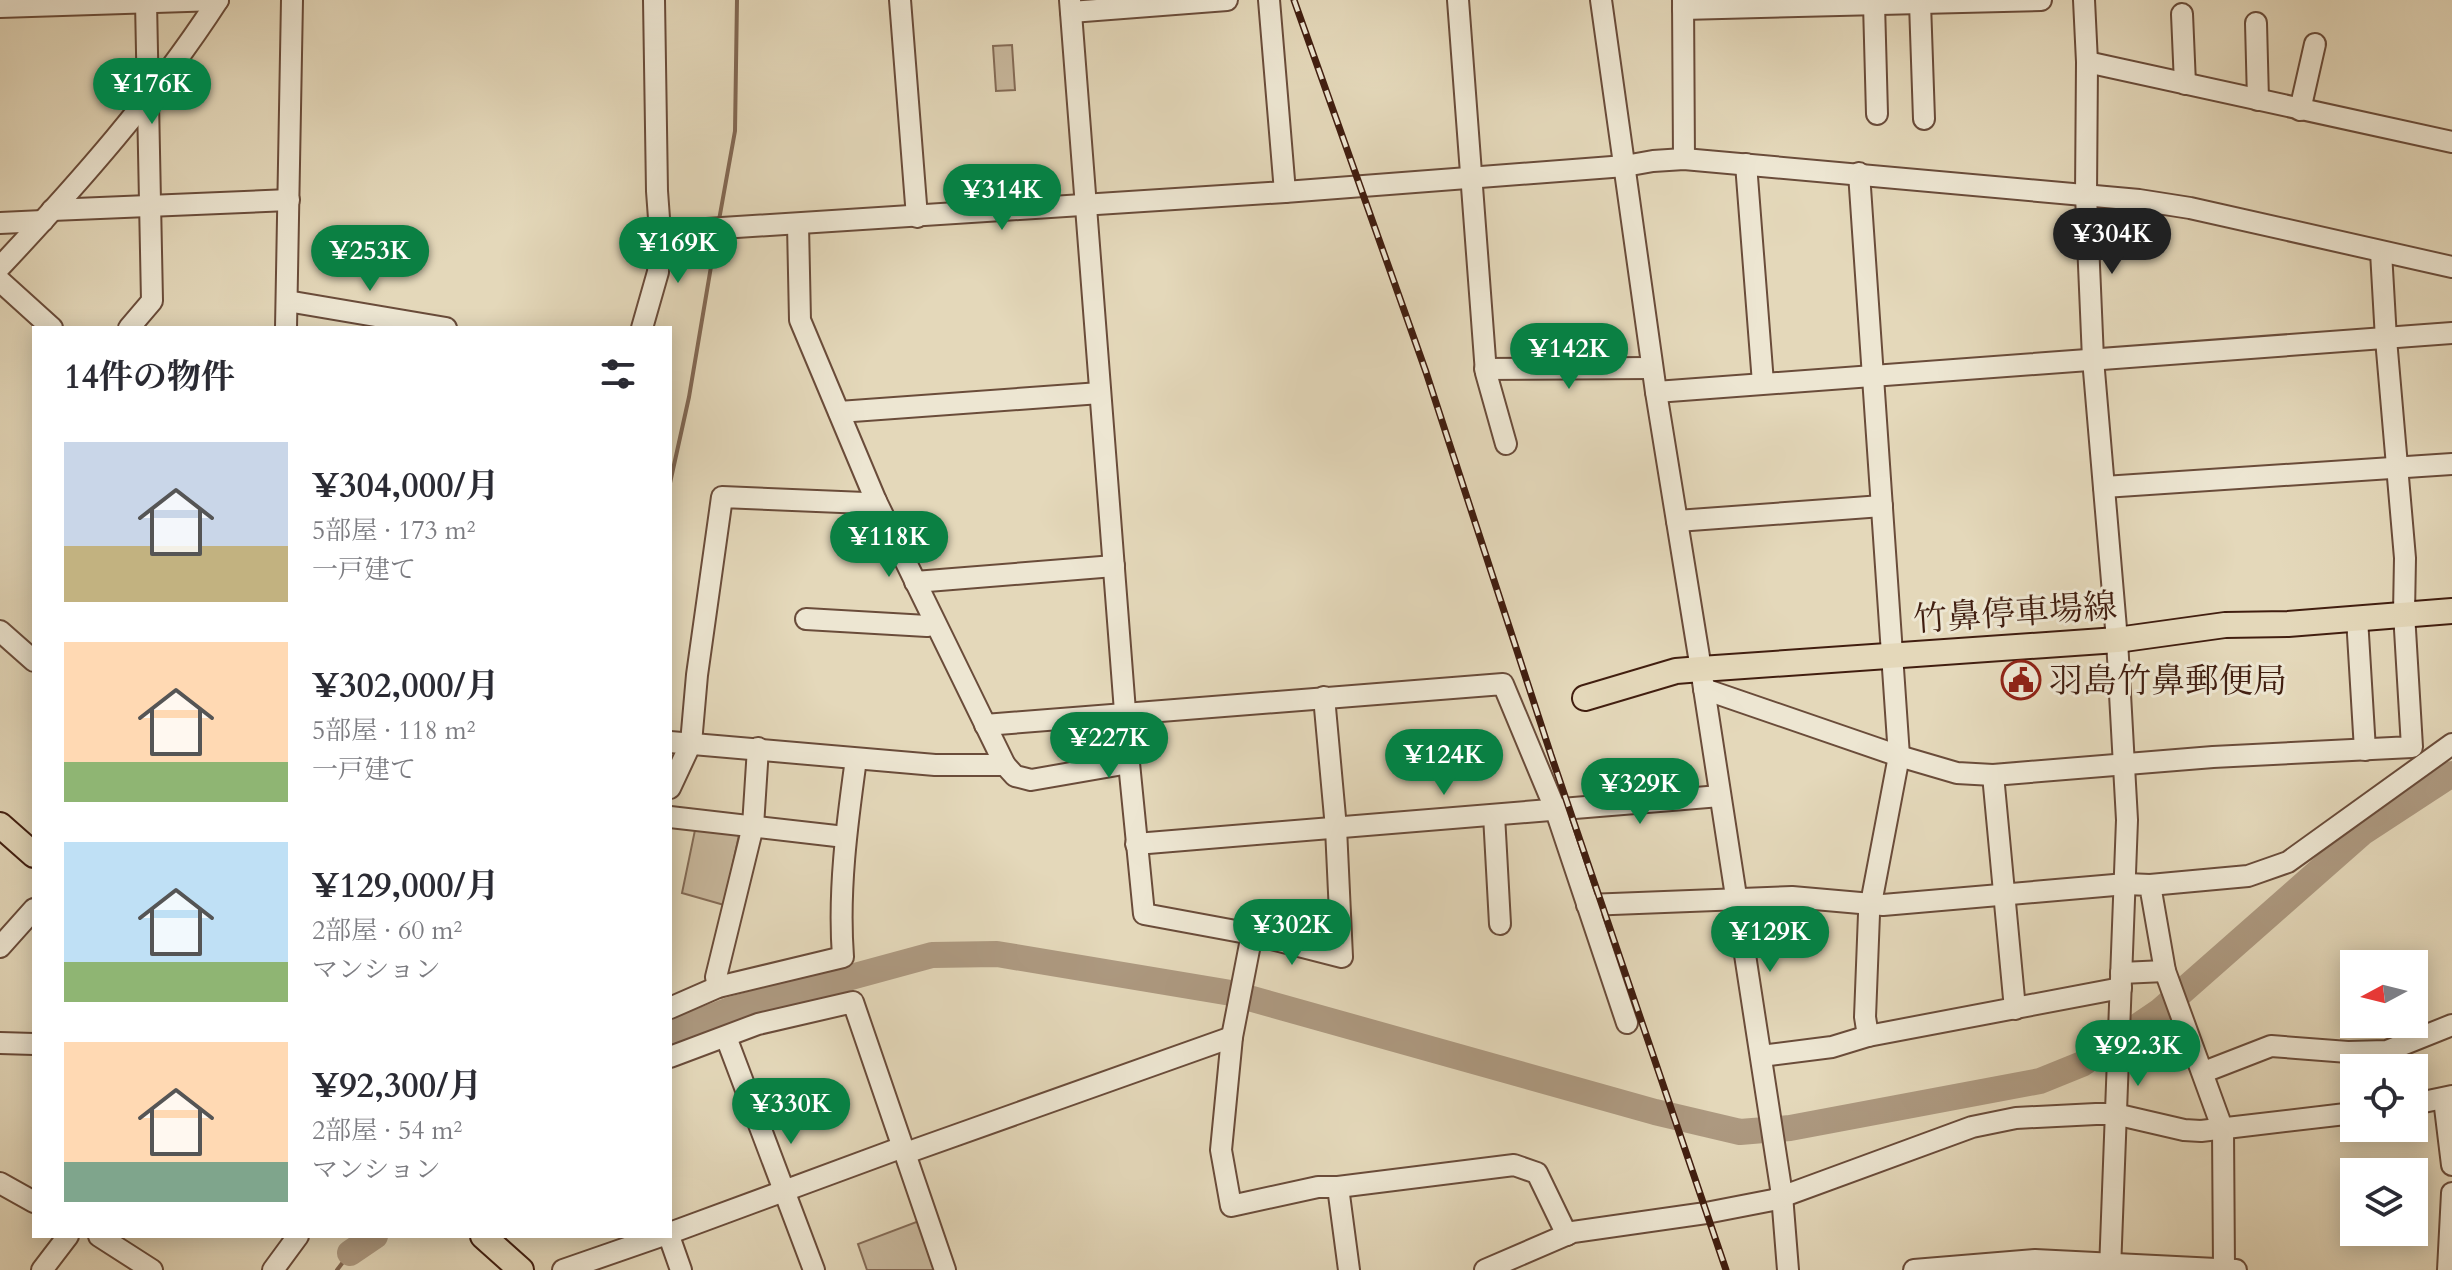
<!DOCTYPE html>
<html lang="ja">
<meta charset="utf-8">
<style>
body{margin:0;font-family:Cardo,"Noto Serif JP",serif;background:#f2f2f3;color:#2b2b33;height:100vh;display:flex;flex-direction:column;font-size:30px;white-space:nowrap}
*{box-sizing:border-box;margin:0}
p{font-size:26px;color:#7c7c81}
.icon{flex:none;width:44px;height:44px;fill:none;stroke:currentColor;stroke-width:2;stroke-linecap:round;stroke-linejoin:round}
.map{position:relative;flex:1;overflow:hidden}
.drawer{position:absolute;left:32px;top:326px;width:640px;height:912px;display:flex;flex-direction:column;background:#fff;border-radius:0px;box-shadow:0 4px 20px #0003}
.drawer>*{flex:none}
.needle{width:52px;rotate:263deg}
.fabs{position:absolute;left:2340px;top:950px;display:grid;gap:16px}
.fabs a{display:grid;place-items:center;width:88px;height:88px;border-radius:0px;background:#fff;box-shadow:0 4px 20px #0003;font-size:40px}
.price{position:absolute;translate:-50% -68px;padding:0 18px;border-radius:28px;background:#0b8043;color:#fff;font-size:26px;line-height:52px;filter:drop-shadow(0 2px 4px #0008)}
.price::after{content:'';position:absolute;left:50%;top:48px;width:24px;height:18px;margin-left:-12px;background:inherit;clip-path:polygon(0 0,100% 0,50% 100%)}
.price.on{background:#222;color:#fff}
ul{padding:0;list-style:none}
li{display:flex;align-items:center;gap:24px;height:200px;padding:0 32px}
li span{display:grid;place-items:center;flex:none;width:224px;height:160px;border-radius:0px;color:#555}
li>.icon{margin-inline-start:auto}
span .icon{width:96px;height:96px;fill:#fffc;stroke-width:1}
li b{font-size:34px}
h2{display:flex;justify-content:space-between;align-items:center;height:96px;padding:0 32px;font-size:34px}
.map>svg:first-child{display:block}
.green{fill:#c8b89d;stroke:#846b56;stroke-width:2}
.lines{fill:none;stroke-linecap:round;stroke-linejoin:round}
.stream{stroke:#826853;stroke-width:4}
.river{stroke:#ad9980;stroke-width:26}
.minor-casing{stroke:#6a4c3a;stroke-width:24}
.major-casing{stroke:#411e10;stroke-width:28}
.minor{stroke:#ede6d2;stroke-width:20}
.major{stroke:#e4d8ba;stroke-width:24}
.rail-casing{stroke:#411e10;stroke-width:7}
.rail{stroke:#ede6d2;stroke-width:4;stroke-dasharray:12;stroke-linecap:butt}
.labels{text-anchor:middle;stroke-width:6;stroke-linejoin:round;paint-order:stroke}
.street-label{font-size:34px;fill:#411e10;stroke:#ede6d2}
.poi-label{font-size:34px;fill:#411e10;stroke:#ede6d2;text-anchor:start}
</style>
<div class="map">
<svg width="2452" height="1270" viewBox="0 0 2452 1270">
<rect width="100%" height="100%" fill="#e4d8ba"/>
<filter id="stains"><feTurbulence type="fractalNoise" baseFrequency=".0025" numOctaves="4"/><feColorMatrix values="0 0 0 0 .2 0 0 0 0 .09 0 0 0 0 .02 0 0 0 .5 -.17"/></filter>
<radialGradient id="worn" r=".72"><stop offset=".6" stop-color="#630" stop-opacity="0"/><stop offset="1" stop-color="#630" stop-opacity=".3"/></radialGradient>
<g class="green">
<polygon points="1012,45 1015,90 996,91 993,46"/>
<polygon points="695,830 739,835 724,905 682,893"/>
<polygon points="919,1221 936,1270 867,1270 858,1244"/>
</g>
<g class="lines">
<g class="stream">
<polyline points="719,220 735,131 737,0"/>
<polyline points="670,483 689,397 716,237"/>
<polyline points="337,1270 350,1253 355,1236"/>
</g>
<g class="river">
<polyline points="670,1033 730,1010 932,955 997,954 1231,993 1655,1112 1740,1132 1790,1128 2040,1081 2082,1064 2160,1011 2362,833 2452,774"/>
<polyline points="350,1253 375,1236"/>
</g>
<g class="minor-casing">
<g id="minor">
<polyline points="900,0 917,217"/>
<polyline points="1070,0 1129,763 1144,914 1252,934 1342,957 1336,828 1324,697"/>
<polyline points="1269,0 1285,192"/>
<polyline points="1458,0 1486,373 1506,444"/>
<polyline points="1601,0 1656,392 1701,669 1782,1195 1788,1270"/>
<polyline points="1683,0 1684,159"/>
<polyline points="2084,0 2087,62 2086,195 2093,359 2117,640 2127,820 2110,1270"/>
<polyline points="1920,3 1924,119"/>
<polyline points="1874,4 1877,114"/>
<polyline points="0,7 218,0"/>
<polyline points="1683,9 2041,0"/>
<polyline points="1071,12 1227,0"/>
<polyline points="2182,14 2185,84"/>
<polyline points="2256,23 2258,100"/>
<polyline points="2087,62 2452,142"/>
<polyline points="2300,110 2315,44"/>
<polyline points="1746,164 1763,383"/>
<polyline points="1859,173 1899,756 1869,914 1865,1017 1868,1036"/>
<polyline points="52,210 289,200"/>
<polyline points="0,223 43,221"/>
<polyline points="660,232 1285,192 1625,166 1653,161 1684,159 2139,200 2190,208 2452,267"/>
<path d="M0,267C78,184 156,96 218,0"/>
<polyline points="0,281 52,328"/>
<polyline points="287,301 446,328"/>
<polyline points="129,328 152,301 146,2"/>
<polyline points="286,328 292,0"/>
<polyline points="642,328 658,272 660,232 657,191 654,0"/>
<polyline points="1485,369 1652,368"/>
<polyline points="1656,392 2452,333"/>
<polyline points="839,412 1100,393"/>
<polyline points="2104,487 2452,464"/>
<polyline points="1677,521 1882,506"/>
<polyline points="915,582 1114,566"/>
<polyline points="2357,618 2365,750"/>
<polyline points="806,619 927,626 935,624"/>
<polyline points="0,631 34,661"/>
<polyline points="1704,689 1899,756 1957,773 1993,775 2213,757 2412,747 2404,613 2405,558 2386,339 2381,252"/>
<polyline points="985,725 1503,684 1556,811 1627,1023"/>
<polyline points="670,742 935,765 1005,765 876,501 800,320 798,225"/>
<polyline points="1005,765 1015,776 1031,780 1129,763"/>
<polyline points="1993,775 2015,1009"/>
<polyline points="670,788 691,743 697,675 722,497 865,503 876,501"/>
<polyline points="1494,815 1500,924"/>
<polyline points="670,817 845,837"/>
<polyline points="1136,844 1720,796"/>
<polyline points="2150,885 2248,876 2288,862 2452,744"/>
<polyline points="1587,905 1792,897 1883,905 2126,884 2150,885 2165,971 2223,1130 2224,1269"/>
<polyline points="1252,934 1232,1037 1221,1150 1231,1206 1318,1187 1338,1187 1349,1270"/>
<polyline points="0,947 34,909"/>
<polyline points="2121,973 2165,971"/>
<polyline points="718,987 716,977 753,826 758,748"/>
<path d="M670,1008L718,987L843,957C838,891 847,824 856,759"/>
<polyline points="726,1037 814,1270"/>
<polyline points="0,1043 34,1044"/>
<polyline points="1761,1056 1832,1047 1868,1036 2121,988"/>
<polyline points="670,1057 758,1024 853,1002 945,1270"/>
<polyline points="2204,1072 2271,1046 2348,1052 2387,1051 2452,1025"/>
<polyline points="2444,1099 2452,1165"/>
<polyline points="2414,1104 2452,1096"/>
<polyline points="906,1153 1232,1037"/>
<polyline points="0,1183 34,1202"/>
<polyline points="1338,1187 1514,1165 1537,1173 1567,1235"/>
<polyline points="670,1233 903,1147"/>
<polyline points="99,1236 152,1270"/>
<polyline points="669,1236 681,1270"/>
<polyline points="42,1270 68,1236"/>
<polyline points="273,1270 298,1236"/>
<polyline points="563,1270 661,1236"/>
<polyline points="1485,1270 1573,1232 1706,1213 1773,1200 1972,1127 2016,1118 2096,1114 2115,1114 2184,1130 2201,1131 2354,1113"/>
<polyline points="1914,1270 2035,1260 2236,1270"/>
<polyline points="2448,1270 2452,1193"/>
</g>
</g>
<g class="major-casing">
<g id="major">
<polyline points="1585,698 1676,671 1701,669 2117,640 2225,625 2288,624 2452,611"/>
<polyline points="0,825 34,855"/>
<polyline points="483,1236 521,1270"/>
</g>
</g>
<use href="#minor" class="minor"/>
<use href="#major" class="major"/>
<g class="rail-casing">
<polyline id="rail" points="1294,0 1426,372 1551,755 1726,1270"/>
</g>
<use href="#rail" class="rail"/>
</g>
<defs>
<g id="civic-ring" transform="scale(2)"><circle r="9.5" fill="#ede6d2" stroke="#8f2418" stroke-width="1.5"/><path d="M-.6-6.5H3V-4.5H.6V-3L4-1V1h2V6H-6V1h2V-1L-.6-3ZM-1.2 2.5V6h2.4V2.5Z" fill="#8f2418"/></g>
</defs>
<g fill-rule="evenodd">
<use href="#civic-ring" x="2021" y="680"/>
</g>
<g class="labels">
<g class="street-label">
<text transform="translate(2015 612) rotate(-4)" y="12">竹鼻停車場線</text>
</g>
<g class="poi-label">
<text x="2049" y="692">羽島竹鼻郵便局</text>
</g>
</g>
<rect width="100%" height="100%" filter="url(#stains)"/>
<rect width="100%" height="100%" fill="url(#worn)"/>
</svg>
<div class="fabs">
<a><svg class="needle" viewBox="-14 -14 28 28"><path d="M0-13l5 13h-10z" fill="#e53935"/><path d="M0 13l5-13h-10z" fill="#7c7c81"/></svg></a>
<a><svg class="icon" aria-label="locate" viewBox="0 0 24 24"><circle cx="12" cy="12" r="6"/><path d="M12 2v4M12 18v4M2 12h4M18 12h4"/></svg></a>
<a><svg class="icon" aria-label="layers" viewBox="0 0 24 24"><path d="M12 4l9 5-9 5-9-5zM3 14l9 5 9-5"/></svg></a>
</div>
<b class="price" style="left:152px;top:126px">¥176K</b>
<b class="price" style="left:1002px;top:232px">¥314K</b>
<b class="price on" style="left:2112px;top:276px">¥304K</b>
<b class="price" style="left:678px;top:285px">¥169K</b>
<b class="price" style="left:370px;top:293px">¥253K</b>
<b class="price" style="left:1569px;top:391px">¥142K</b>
<b class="price" style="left:889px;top:579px">¥118K</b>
<b class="price" style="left:1109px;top:780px">¥227K</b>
<b class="price" style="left:1444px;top:797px">¥124K</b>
<b class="price" style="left:1640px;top:826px">¥329K</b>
<b class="price" style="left:1292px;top:967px">¥302K</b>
<b class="price" style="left:1770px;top:974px">¥129K</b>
<b class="price" style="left:2138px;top:1088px">¥92.3K</b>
<b class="price" style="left:791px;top:1146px">¥330K</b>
<section class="drawer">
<h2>14件の物件<svg class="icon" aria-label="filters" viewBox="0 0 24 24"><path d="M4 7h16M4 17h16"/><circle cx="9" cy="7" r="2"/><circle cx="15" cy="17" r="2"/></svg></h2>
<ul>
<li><span style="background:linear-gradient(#c9d6e8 65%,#c2b280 0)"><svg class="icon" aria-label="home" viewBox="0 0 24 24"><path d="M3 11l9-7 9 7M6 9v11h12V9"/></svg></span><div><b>¥304,000/月</b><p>5部屋 · 173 m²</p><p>一戸建て</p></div></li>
<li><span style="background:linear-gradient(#ffd9b3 75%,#8fb573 0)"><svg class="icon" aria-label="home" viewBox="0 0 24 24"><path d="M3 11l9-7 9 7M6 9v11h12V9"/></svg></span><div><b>¥302,000/月</b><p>5部屋 · 118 m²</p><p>一戸建て</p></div></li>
<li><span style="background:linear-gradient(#bfe0f5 75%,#8fb573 0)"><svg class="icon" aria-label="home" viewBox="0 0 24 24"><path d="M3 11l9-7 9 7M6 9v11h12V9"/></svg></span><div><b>¥129,000/月</b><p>2部屋 · 60 m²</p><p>マンション</p></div></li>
<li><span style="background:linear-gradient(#ffd9b3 75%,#7fa58c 0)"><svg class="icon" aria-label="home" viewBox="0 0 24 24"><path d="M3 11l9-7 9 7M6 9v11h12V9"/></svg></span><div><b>¥92,300/月</b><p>2部屋 · 54 m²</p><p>マンション</p></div></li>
</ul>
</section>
</div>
